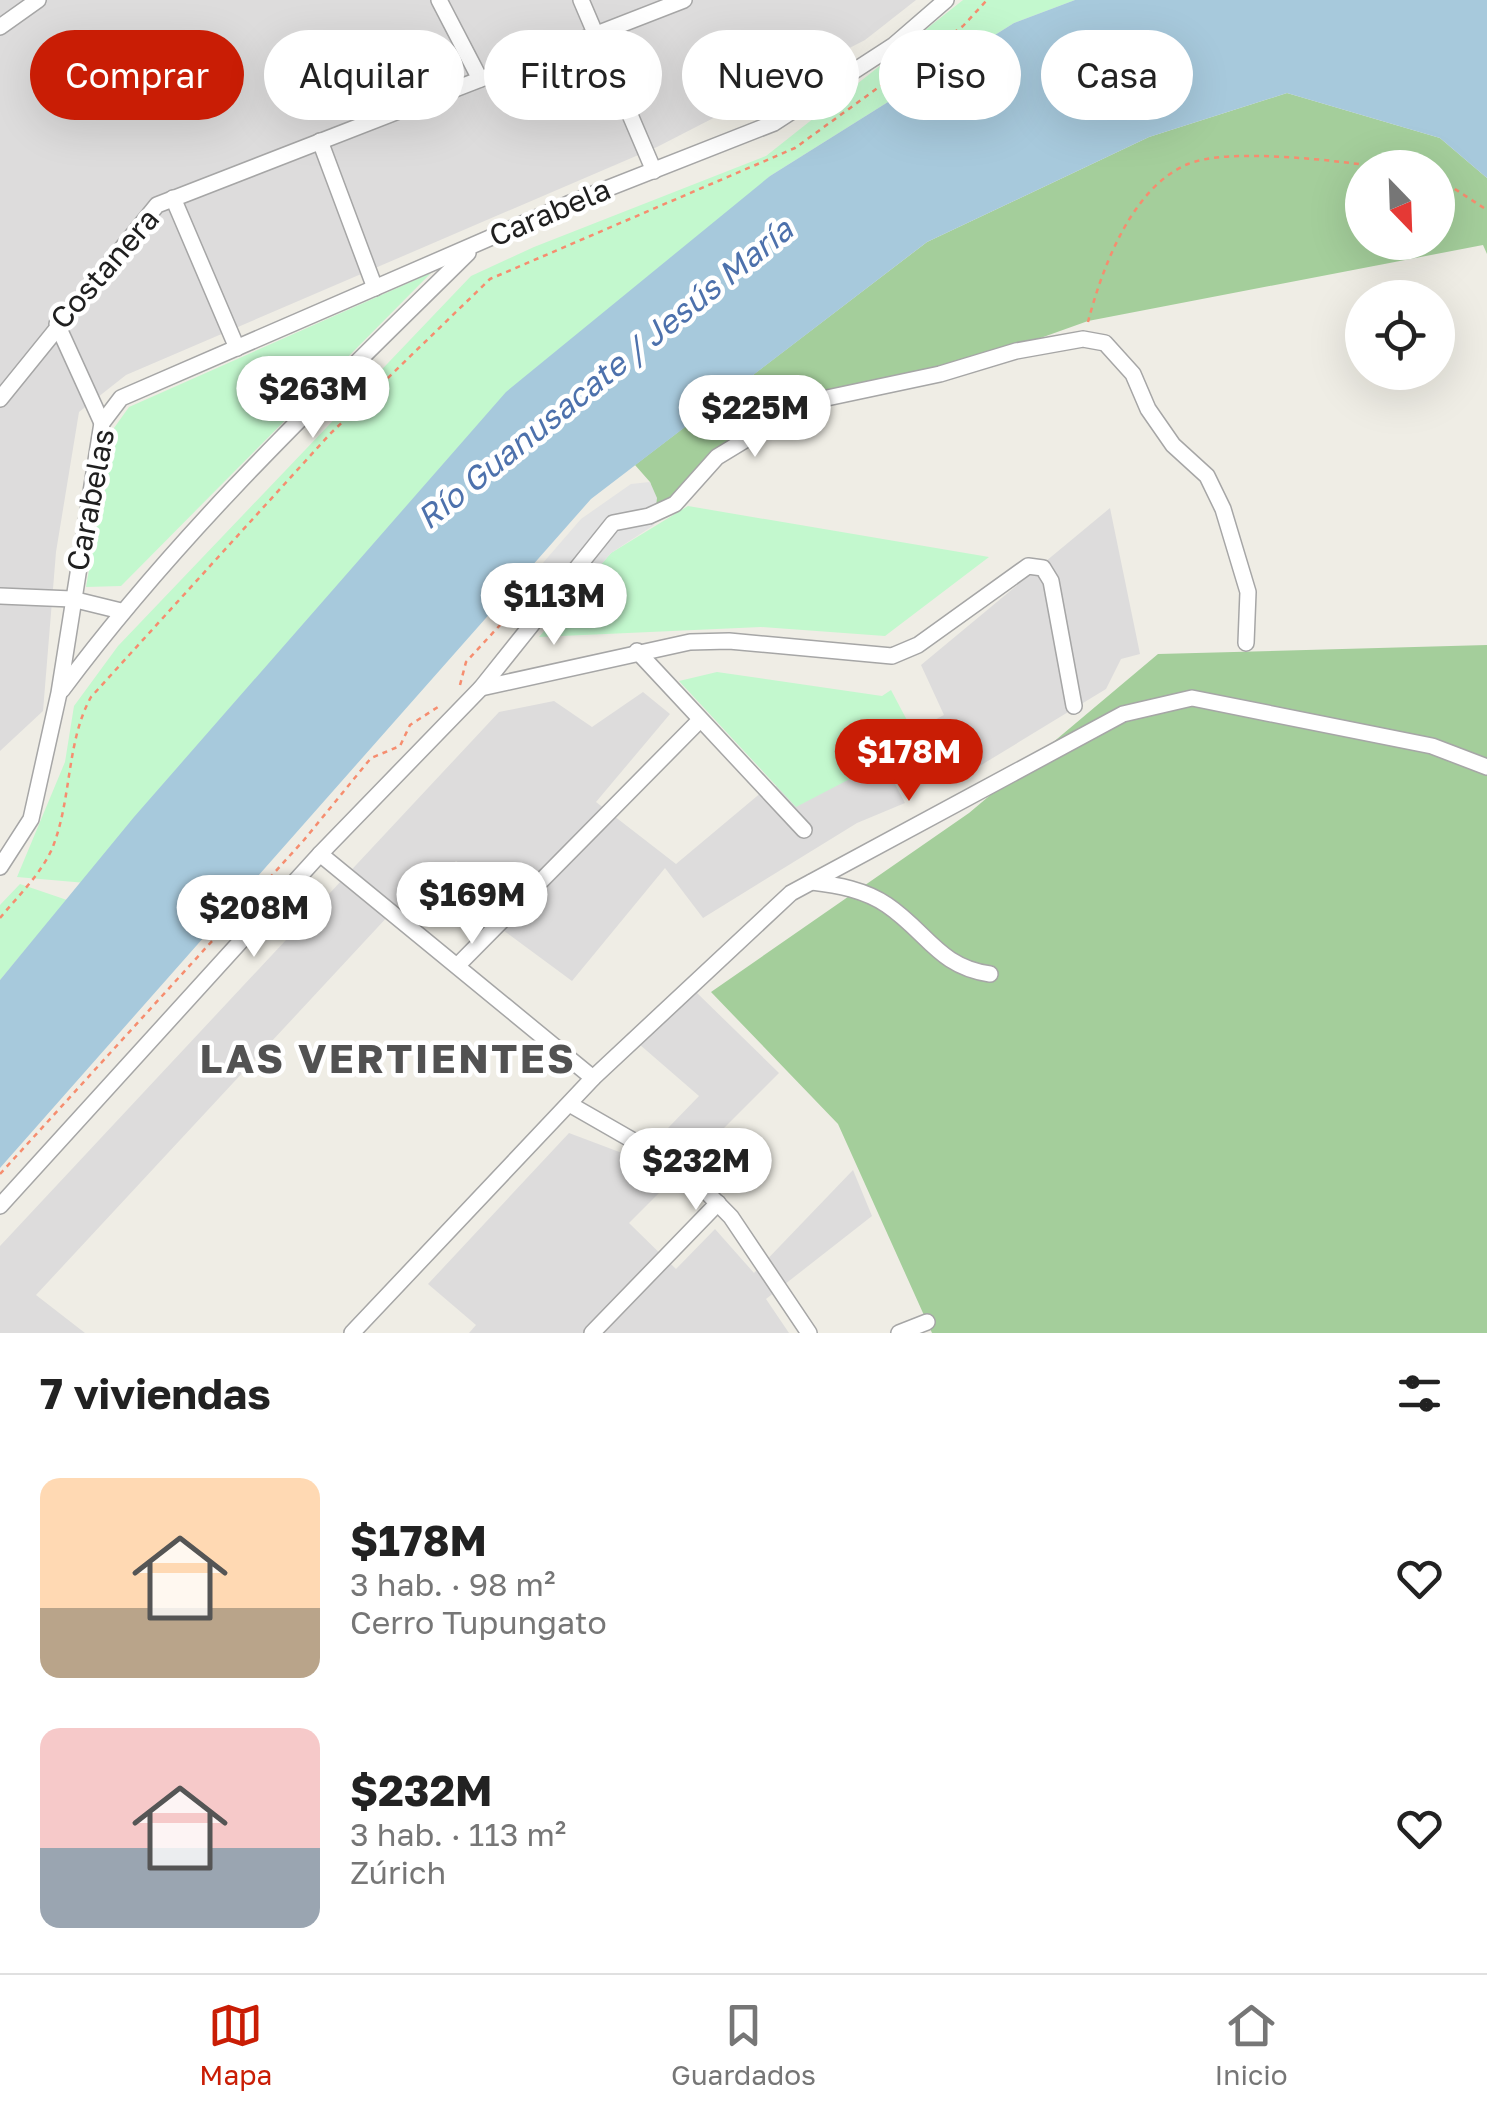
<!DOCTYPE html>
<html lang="es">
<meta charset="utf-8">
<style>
body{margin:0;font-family:"Golos Text",sans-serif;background:#f2f2f2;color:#222;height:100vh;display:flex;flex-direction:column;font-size:38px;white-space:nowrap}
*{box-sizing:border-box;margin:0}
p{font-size:32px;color:#767676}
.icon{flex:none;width:55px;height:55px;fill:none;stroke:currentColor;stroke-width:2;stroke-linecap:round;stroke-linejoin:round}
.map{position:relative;height:1333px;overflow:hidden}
.panel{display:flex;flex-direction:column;background:#fff;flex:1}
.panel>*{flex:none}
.guide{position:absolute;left:30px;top:30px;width:1428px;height:90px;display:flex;gap:20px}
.needle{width:65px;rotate:157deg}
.buttons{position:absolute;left:1345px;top:150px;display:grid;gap:20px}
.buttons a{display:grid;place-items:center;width:110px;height:110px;border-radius:50%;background:#fff;box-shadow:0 10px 40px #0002;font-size:50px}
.price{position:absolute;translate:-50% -85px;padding:0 22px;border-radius:35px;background:#fff;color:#222;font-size:32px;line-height:65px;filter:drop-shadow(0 2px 5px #0008)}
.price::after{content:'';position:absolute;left:50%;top:60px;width:30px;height:22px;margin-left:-15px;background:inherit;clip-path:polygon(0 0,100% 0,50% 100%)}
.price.active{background:#c91d05;color:#fff}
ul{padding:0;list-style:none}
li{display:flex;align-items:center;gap:30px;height:250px;padding:0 40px}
li span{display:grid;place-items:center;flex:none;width:280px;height:200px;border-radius:20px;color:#555}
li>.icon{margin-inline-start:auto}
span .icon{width:120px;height:120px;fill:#fffc;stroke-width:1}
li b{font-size:42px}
h2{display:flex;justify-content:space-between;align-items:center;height:120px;padding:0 40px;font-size:42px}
.chip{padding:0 35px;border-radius:45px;background:#fff;box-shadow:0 10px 40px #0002;font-size:35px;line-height:90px}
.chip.active{background:#c91d05;color:#fff}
.menu{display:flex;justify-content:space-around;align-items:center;height:140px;border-top:2px solid #e0e0e0;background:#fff;font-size:28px;color:#767676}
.menu a{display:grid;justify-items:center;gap:5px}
.menu .active{color:#c91d05}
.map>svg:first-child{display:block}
.residential{fill:#dddcdc}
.forest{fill:#a4ce9b;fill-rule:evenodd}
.park{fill:#c3f8ce}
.parking{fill:#e3e3e3}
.water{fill:#a7c9dc}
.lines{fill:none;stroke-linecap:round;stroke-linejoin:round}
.minor-casing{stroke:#a6a6a6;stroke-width:18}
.path{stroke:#f68d6f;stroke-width:2.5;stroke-dasharray:5 5;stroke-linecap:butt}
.minor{stroke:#fff;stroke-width:15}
.labels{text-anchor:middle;stroke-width:9;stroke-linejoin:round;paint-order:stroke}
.street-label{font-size:30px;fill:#1f1f1f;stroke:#fff}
.water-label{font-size:32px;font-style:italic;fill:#4d71ac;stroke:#fff}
.district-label{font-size:40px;font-weight:bold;letter-spacing:2.5px;fill:#525252;stroke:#fff}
</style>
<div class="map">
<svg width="1487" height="1333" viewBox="0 0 1487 1333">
<rect width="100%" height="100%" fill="#efede5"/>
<g class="residential">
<polygon points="0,0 916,0 865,40 657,147 126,375 79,412 56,552 43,711 0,751"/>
<polygon points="1110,508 1140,654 1121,659 1106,689 978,767 971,739 938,754 893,780 905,803 857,823 703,918 665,868 572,981 503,930 524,906 456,861 411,907 403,900 36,1295 85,1333 0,1333 0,1246 499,712 554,701 592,727 643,692 670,714 596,802 676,864 769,786 806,787 944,715 921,665"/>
<polygon points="696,992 779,1073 629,1223 676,1269 715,1229 754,1273 853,1170 872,1216 766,1299 789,1333 469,1333 476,1325 428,1284 569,1133 638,1159 699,1096 639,1044"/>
</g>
<g class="forest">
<path d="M1287,93L1440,138L1487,178V254L1483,245L1088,321L940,374L808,402L717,457L658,512L650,482L635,465L927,242L1149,137ZM1362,168H1438V242H1362Z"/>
<polygon points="1487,645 1487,1333 932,1333 838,1124 711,992 969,813 1158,654"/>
</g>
<g class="park">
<polygon points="963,0 1075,0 1014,23 770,176 86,883 17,877 65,762 74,706 118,646 471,276 534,247 766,156"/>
<polygon points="431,273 121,586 86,587 114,428 129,407"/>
<polygon points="688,506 989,557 885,636 761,627 539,637 611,553"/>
<polygon points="717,672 882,696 891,690 919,743 796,807 679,681"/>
<polygon points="20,884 67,900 0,980 0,905"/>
</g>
<polygon class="parking" points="650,482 657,498 654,525 611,553 563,609 533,599 536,571 581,519 631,484"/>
<polygon class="water" points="1075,0 1487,0 1487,178 1440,138 1287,93 1149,137 927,242 591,499 0,1168 0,980 134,817 506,392 770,176 1014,23"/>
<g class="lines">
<g class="minor-casing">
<g id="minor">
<polyline points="439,0 480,79"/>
<polyline points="581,0 654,171"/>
<polyline points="0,27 38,0"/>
<polyline points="320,141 375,288"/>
<polyline points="173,198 237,348"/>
<polyline points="57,324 102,423"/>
<polyline points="0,399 157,205 684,0"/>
<polyline points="0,596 72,599 121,611"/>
<polyline points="637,651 804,830"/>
<polyline points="481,688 690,642 729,641 892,656 918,645 1028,566 1043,568 1051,581 1074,706"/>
<path d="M62,690C180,531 327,392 468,253"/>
<polyline points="320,854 593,1078"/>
<polyline points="0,867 31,819 59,693 102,423 121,398 568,204 774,123 894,45 946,0"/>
<path d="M812,882C838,885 865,890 887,905C927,932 939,967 990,974"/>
<polyline points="458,965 698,722"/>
<polyline points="571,1105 686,1171 731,1217 809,1333"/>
<polyline points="0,1206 320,854 481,688 613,523 649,516 675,504 717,457 808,402 940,374 1016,351 1083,339 1105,343 1133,374 1148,409 1173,445 1207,476 1223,509 1248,592 1246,643"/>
<polyline points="352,1333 593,1078 791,893 1123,714 1192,698 1432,746 1487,767"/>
<polyline points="592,1333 718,1203"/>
<polyline points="899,1333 927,1322"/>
</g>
</g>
<g class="path">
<polyline points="1438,178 1487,210"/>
<path d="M1088,322C1102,268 1132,187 1188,164C1228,147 1341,161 1387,168"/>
<polyline points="460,685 466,662 524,599 532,599"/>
<path d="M0,918C18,896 40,875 52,849C72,800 66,742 91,697L330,434L490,279L795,148L963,26L987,0"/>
<polyline points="0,1174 304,840 371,758 400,746 410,725 441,705"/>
</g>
<use href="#minor" class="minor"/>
</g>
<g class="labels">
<g class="street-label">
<text transform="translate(550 213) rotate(-23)" y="10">Carabela</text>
<text transform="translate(105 269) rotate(-49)" y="10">Costanera</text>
<text transform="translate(91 500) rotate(-79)" y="10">Carabelas</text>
</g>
<g class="water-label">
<text transform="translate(605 374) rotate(-39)" y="11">Río Guanusacate / Jesús María</text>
</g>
<g class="district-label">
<text x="388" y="1073">LAS VERTIENTES</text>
</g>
</g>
</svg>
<div class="buttons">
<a><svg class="needle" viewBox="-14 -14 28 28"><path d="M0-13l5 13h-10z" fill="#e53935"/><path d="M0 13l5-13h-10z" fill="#767676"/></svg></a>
<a><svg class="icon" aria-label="locate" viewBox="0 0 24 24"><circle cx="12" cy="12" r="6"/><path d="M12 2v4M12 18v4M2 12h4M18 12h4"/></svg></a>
</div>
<b class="price" style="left:313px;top:441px">$263M</b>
<b class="price" style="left:755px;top:460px">$225M</b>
<b class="price" style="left:554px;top:648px">$113M</b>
<b class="price active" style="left:909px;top:804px">$178M</b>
<b class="price" style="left:472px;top:947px">$169M</b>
<b class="price" style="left:254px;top:960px">$208M</b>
<b class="price" style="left:696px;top:1213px">$232M</b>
<div class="guide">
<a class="chip active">Comprar</a>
<a class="chip">Alquilar</a>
<a class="chip">Filtros</a>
<a class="chip">Nuevo</a>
<a class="chip">Piso</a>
<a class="chip">Casa</a>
</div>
</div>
<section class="panel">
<h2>7 viviendas<svg class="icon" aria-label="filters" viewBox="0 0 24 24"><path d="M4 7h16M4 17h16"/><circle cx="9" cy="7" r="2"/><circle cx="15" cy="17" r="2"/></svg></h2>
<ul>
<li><span style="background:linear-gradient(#ffd9b3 65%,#b9a48a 0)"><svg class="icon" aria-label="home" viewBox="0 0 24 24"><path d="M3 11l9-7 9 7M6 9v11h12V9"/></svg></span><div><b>$178M</b><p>3 hab. · 98 m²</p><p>Cerro Tupungato</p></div><svg class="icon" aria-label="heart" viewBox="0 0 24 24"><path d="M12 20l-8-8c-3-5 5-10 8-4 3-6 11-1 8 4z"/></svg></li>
<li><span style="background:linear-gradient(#f6c9c9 60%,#9aa5b1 0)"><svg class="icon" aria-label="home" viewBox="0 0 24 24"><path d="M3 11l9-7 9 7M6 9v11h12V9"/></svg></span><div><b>$232M</b><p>3 hab. · 113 m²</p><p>Zúrich</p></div><svg class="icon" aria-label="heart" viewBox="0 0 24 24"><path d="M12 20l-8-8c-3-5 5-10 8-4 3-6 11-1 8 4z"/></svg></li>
</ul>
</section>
<nav class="menu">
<a class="active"><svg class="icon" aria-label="map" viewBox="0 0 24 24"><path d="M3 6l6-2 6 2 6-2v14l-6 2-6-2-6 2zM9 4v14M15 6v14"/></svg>Mapa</a>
<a><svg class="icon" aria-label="saved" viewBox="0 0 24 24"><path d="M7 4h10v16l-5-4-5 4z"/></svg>Guardados</a>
<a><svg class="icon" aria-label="home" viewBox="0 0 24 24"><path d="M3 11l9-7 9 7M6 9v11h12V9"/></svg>Inicio</a>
</nav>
